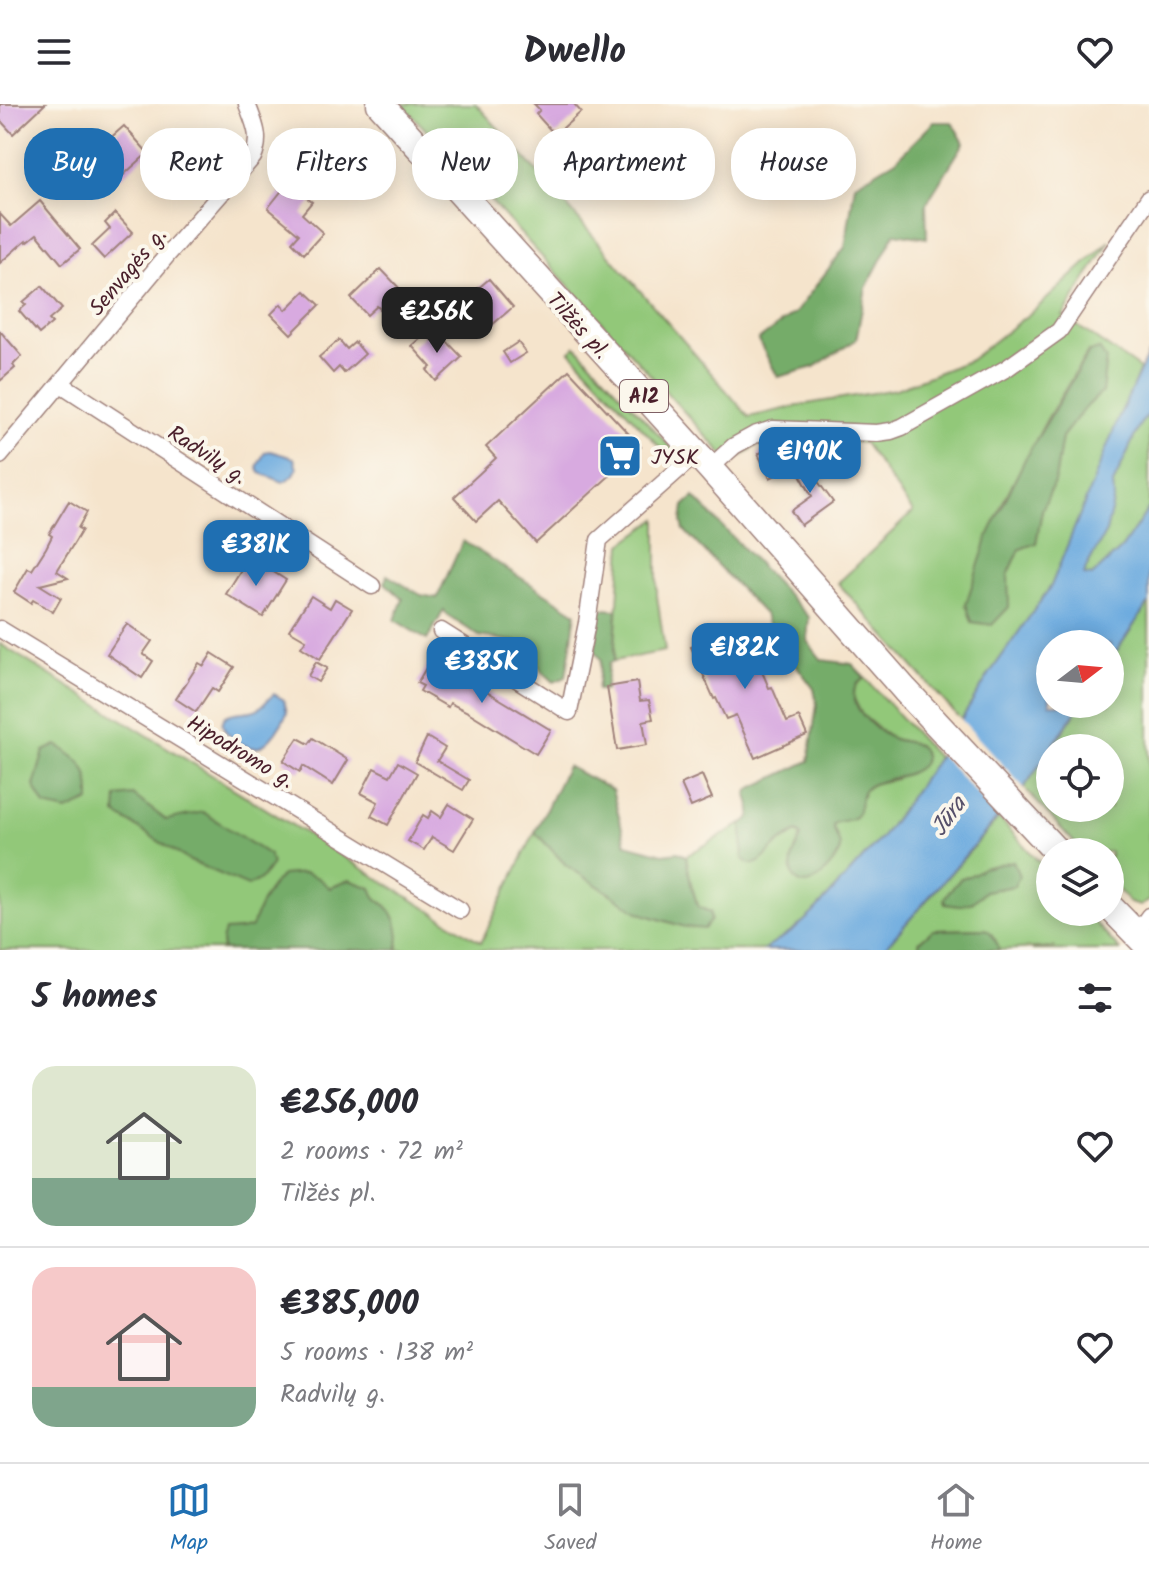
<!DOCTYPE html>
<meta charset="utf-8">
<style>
body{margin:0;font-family:Kalam,sans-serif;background:#f2f2f3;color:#2b2b33;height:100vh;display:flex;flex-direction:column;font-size:30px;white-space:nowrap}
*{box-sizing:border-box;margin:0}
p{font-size:26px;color:#7c7c81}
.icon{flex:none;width:44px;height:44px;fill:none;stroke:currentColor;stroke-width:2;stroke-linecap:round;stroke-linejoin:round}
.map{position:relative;height:846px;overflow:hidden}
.drawer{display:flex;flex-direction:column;background:#fff;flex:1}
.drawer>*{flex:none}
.hud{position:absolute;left:24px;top:24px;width:1102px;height:72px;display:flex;gap:16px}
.needle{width:52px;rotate:74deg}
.buttons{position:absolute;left:1036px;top:526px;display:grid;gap:16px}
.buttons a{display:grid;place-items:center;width:88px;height:88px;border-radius:50%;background:#fff;box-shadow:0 4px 20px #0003;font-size:40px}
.price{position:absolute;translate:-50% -68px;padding:0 18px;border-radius:16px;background:#1f6fb2;color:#fff;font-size:26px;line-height:52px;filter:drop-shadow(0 2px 4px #0008)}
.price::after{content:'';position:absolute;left:50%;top:48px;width:24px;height:18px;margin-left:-12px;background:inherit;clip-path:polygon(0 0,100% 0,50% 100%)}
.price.active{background:#222;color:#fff}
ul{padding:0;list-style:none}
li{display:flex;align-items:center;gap:24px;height:200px;padding:0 32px}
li+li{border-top:2px solid #e1e1e2}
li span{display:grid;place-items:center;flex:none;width:224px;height:160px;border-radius:24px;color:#555}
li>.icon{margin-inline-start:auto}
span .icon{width:96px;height:96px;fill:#fffc;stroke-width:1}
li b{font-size:34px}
h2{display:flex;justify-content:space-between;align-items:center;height:96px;padding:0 32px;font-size:34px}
.pill{padding:0 28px;border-radius:32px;background:#fff;box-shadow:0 4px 20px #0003;font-size:28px;line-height:72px}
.pill.active{background:#1f6fb2;color:#fff}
header{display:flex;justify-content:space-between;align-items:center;height:104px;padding:0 32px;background:#fff;font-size:36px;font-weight:600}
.tabs{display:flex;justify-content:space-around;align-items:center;height:112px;border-top:2px solid #e1e1e2;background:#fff;font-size:22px;color:#7c7c81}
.tabs a{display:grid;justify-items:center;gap:4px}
.tabs .active{color:#1f6fb2}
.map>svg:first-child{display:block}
.green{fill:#92c879;stroke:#6e7452;stroke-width:2;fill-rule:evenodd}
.forest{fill:#75ac69;stroke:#60664a;stroke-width:2}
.water{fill:#6dabdf;stroke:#5c6585;stroke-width:2}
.pier{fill:#f5e4cc}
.building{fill:#d8aae0}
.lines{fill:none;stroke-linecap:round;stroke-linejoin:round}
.minor-casing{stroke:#a0827c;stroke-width:19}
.trunk-casing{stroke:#a0827c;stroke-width:29}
.minor{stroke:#fff;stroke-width:16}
.trunk{stroke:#fff;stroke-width:26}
.labels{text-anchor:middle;stroke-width:8;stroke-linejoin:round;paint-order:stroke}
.shield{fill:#fbf7ec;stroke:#7f6065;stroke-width:2}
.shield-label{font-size:20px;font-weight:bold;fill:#4a1f2b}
.street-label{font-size:22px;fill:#4a1f2b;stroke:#fbf7ec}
.poi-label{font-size:22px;fill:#4a1f2b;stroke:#fbf7ec;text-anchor:start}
.water-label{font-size:24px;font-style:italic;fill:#56506a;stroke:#fbf7ec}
</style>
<header><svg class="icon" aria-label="menu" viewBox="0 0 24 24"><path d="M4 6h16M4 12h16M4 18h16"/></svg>Dwello<svg class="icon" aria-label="heart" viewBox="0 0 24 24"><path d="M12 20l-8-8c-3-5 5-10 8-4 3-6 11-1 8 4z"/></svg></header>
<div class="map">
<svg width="1149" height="846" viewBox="0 0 1149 846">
<rect width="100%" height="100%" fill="#fbf7ec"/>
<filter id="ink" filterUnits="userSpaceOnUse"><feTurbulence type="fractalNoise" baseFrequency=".0125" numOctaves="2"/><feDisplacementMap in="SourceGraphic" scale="16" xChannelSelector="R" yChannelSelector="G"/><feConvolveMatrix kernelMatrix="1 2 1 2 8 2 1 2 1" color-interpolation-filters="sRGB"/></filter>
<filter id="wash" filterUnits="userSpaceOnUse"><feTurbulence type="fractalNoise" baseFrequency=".006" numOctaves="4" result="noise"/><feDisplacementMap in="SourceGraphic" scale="32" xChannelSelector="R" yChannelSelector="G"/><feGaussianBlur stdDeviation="1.8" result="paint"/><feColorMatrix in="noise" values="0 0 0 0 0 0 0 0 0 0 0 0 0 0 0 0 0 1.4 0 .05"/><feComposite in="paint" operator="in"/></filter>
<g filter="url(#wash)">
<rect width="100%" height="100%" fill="#f5e4cc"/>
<g class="green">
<path d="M402,0H476L536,66L749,313L807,300L896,285L970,256L1038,203L1110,137L1063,212L1140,265L1051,482L990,569L961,616L838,479L913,408L864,339L779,332L767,335L731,359ZM1088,248L1102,288L1083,306L1062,333L1055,376L1042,406L1036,439L1020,445L1008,471L966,500L1002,400L1047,315Z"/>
<polygon points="576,242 676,349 670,354 570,247"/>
<polygon points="1149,310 1149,404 1122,444 1092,472 1084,471 1086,464 1106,428 1114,394 1113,380 1140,320"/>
<polygon points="657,415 657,492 665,547 614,557 622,440"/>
<polygon points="1149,499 1149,797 1140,802 1130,799 1110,777 1110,748 1083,748 1024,684 1050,646 1050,704 1110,704 1110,644 1052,644 1081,600 1110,600 1110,557"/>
<path d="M0,540L481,838L535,728L566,761L640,809L685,823L710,808L698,803L691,780L686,752L742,720L743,754L759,758L777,741L797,728L801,733L792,755L837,733L832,724L833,720L838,717L851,715C860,706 858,703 862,692C866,678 883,678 896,675L918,641L890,634L862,611L853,593L855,582L865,574L938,654L882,733L813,809L793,827L764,846H397L399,842L386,801L375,795L371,784L349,776L330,784C324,781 320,775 314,773C276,760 262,794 252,823L242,827L235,826L222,836L223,846H0ZM118,693L166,716L190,757L117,710Z"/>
<path d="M999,714L1050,770V808H1085L1120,846H1032L1056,843L998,846C998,838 992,829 985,825L933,826L919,838L920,846H883ZM969,773L1014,782L985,787L973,798L961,774Z"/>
</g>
<g class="forest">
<polygon points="934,18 952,18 964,39 926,100 927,134 895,129 866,184 856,236 814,263 778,273 758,236 796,208 845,143 855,80 896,56"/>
<polygon points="1099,245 1106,255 1102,288 1083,306 1062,333 1055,376 1042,406 1036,439 1020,445 1008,471 1009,503 992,521 972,518 966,500 988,432 1027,351 1089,248"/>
<path d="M694,393L809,513L807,537L822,556L852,560L865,574C862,576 858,578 856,582C845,600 876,627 891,634C899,638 912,637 920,643C924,647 926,655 922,660C911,675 877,674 866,684C858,691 863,704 856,712C850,718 840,716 833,720C833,728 840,735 840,744C840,754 817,779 807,780C794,781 790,766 792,757C793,749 798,740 801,733L800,730L797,728C789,732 781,737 775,743C769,748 762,759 754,760C748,761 747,758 743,754L742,720C756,712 751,706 747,691L750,685L809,657L817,600L814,585L796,561L780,550L765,511L684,426L682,418L684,402Z"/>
<polygon points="463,437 576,509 566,573 554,578 540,565 536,549 523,539 479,532 447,511 444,506 427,536 395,516 403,495 385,479 387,471 421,491 437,494"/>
<polygon points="601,505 617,506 614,557 609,559 605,586 597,586 601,556 595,547"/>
<path d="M57,641C83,657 91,665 90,697L67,707L45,702L34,682L44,647Z"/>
<polygon points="567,662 612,686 626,740 663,750 678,748 686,752 691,780 698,803 710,808 711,816 704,825 685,823 640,809 566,761 535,728"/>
<polygon points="133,691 166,716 203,708 269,751 272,760 262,774 248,782 190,757 116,710 117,693"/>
<polygon points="1013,757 1019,772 1014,782 985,787 973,798 959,802 945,800 944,794 961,774 969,772 983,764"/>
<path d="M305,769L318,774L330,784L349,776L371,784C376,798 378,794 387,803C398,814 401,832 397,846H223L222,836L225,827C235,826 242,827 252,823C258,803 267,786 282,771Z"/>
<polygon points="985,825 990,828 999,843 998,846 920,846 919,838 933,826"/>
</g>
<g class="water">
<polygon points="1149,248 1149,310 1140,320 1113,380 1114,394 1106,428 1086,464 1084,471 1092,472 1122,444 1149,404 1149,498 1110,557 1110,540 1050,540 1050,600 1081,600 1024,684 883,846 764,846 793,827 813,809 882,733 938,654 990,569 1051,482 1121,308"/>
<polygon points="270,347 294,354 297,365 293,372 283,378 260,369 257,363 265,348"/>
<path d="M274,590L284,596L287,609C282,620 271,639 259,643C248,648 213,626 225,613C230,607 248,609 255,606C264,603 267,595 274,590Z"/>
</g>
<polygon class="pier" points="958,612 1027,687 1002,717 937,648"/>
<g id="blocks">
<g class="building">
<polygon points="0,0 45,0 13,30 0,16"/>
<polygon points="534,0 574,0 581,8 555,31 536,10 540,6"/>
<polygon points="124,22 148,49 120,74 104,56 116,46 107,37"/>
<polygon points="69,31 86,50 59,74 42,55"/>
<polygon points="288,79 312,98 302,110 323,129 304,150 292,138 299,130 268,104"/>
<polygon points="40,97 80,145 62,160 37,130 27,138 26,136 0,159 0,110 11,122"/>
<polygon points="115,109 133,128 104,155 92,142 110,125 105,119"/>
<polygon points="381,165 404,189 384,209 377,202 367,211 351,194"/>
<polygon points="489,175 513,203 492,221 468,193"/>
<polygon points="42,182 62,205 49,216 52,219 39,230 19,207 26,201 23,198"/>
<polygon points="305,187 320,201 291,230 271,210 281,200 286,206"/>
<polygon points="0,227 22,252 13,261 15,264 0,277"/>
<polygon points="427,229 432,236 440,230 462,253 436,277 427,266 431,263 412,242"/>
<polygon points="339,236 347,245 355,238 365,250 344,269 339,263 333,269 319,253"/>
<polygon points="518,238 526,249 510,259 503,248"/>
<polygon points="569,266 641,343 536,439 498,397 476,417 454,393 496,354 486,343"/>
<polygon points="778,340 790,364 770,374 758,350"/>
<polygon points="800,353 833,398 801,421 791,407 812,392 793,358"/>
<polygon points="69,397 87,408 78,424 82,426 57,467 68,474 40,481 61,494 53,508 33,496 31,499 14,488 28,464 32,466 46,444 52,432 49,430"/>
<polygon points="247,456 259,463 261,460 286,476 263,513 226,490"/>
<polygon points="311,492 330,504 335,495 352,505 320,555 301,543 306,536 289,526"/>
<polygon points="127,520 152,537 143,550 153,557 142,574 107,550"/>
<polygon points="742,521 769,584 772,583 787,618 799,613 807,631 755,654 736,611 726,615 716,594 714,595 691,543"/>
<polygon points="212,549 234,563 218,588 212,584 196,608 176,595 199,559 204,562"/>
<polygon points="432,554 551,626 536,650 468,608 450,599 448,603 420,587 423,582 417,579"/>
<polygon points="316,558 327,564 318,578 308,572"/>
<polygon points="637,578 640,597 649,596 653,615 643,617 647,641 617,646 607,583"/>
<polygon points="427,633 445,644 437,657 469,676 463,686 415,658"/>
<polygon points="298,634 309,640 313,634 348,656 333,681 303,662 300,668 283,657"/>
<polygon points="398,658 417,669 388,721 371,712 378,698 361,689 374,664 390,672"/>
<polygon points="702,671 712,694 691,703 681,680"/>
<polygon points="449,700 473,715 454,746 432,733 424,746 408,737 423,711 428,714 432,707 441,713"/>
</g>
</g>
</g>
<g filter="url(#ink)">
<use href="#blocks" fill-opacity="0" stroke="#a0827c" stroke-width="2"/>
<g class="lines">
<g class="minor-casing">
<g id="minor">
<polyline points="61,280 372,482"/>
<path d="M0,352L169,149L253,53C262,33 254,19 247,0"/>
<polyline points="710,364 734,342 754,331 773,325 877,329 891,327 902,323 1007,264 1059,227 1149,94"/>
<polyline points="0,525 460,806"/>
<polyline points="441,527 569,608 587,519 599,436 696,350"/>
<polyline points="1136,830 1149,812"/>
</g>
</g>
<g class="trunk-casing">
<g id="trunk">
<polyline points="380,0 710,364 905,586 1057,748"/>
<polyline points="1110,803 1149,843"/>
</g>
</g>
<use href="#minor" class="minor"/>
<use href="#trunk" class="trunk"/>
</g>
</g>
<defs>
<g id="supermarket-square" transform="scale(2.3)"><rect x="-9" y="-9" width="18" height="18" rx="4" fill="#1f6fb2" stroke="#fbf7ec"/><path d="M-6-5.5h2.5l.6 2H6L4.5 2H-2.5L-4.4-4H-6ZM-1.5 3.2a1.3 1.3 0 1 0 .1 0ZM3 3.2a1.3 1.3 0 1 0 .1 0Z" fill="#fff"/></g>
</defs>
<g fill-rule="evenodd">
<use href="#supermarket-square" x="620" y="352"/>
</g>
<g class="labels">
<rect class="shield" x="620" y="276" width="48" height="32" rx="6"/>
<g class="shield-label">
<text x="644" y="299">A12</text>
</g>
<g class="street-label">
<text transform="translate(127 167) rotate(-50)" y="8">Senvagės g.</text>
<text transform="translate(579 221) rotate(48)" y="8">Tilžės pl.</text>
<text transform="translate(208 350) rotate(33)" y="8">Radvilų g.</text>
<text transform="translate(241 647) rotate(31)" y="8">Hipodromo g.</text>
</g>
<g class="poi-label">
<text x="651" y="360">JYSK</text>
</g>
<g class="water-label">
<text transform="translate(948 712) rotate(-54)" y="8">Jūra</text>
</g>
</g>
</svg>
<div class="buttons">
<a><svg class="needle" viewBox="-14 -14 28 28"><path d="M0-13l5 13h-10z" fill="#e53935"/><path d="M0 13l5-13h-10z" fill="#7c7c81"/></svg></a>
<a><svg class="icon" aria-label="locate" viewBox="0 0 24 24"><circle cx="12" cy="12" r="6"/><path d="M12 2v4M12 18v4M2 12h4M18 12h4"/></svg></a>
<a><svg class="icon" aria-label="layers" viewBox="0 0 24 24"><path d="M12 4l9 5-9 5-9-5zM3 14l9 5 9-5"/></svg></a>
</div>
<b class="price active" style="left:437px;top:251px">€256K</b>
<b class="price" style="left:810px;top:391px">€190K</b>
<b class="price" style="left:256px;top:484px">€381K</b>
<b class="price" style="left:745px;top:587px">€182K</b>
<b class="price" style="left:482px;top:601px">€385K</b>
<div class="hud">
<a class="pill active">Buy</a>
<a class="pill">Rent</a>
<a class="pill">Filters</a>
<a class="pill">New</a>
<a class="pill">Apartment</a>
<a class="pill">House</a>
</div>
</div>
<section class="drawer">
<h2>5 homes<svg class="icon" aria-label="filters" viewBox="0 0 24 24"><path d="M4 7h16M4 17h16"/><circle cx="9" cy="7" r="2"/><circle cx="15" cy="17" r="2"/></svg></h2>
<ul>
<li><span style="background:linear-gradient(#dfe7d0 70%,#7fa58c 0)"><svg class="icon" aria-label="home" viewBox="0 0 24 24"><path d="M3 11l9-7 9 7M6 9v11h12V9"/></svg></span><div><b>€256,000</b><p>2 rooms · 72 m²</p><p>Tilžės pl.</p></div><svg class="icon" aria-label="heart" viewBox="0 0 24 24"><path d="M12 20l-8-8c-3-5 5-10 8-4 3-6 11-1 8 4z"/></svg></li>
<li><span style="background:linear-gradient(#f6c9c9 75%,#7fa58c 0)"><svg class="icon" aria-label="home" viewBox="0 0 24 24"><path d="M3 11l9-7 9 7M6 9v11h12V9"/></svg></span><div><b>€385,000</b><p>5 rooms · 138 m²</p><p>Radvilų g.</p></div><svg class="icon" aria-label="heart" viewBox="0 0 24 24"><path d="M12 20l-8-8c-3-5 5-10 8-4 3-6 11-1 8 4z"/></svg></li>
</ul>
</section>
<nav class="tabs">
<a class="active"><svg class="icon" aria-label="map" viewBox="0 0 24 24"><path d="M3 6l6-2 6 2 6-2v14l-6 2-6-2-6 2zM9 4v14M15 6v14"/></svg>Map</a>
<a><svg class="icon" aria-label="saved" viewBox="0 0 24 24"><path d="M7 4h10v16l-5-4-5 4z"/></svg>Saved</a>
<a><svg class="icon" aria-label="home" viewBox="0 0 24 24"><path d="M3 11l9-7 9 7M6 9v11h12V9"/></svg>Home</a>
</nav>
